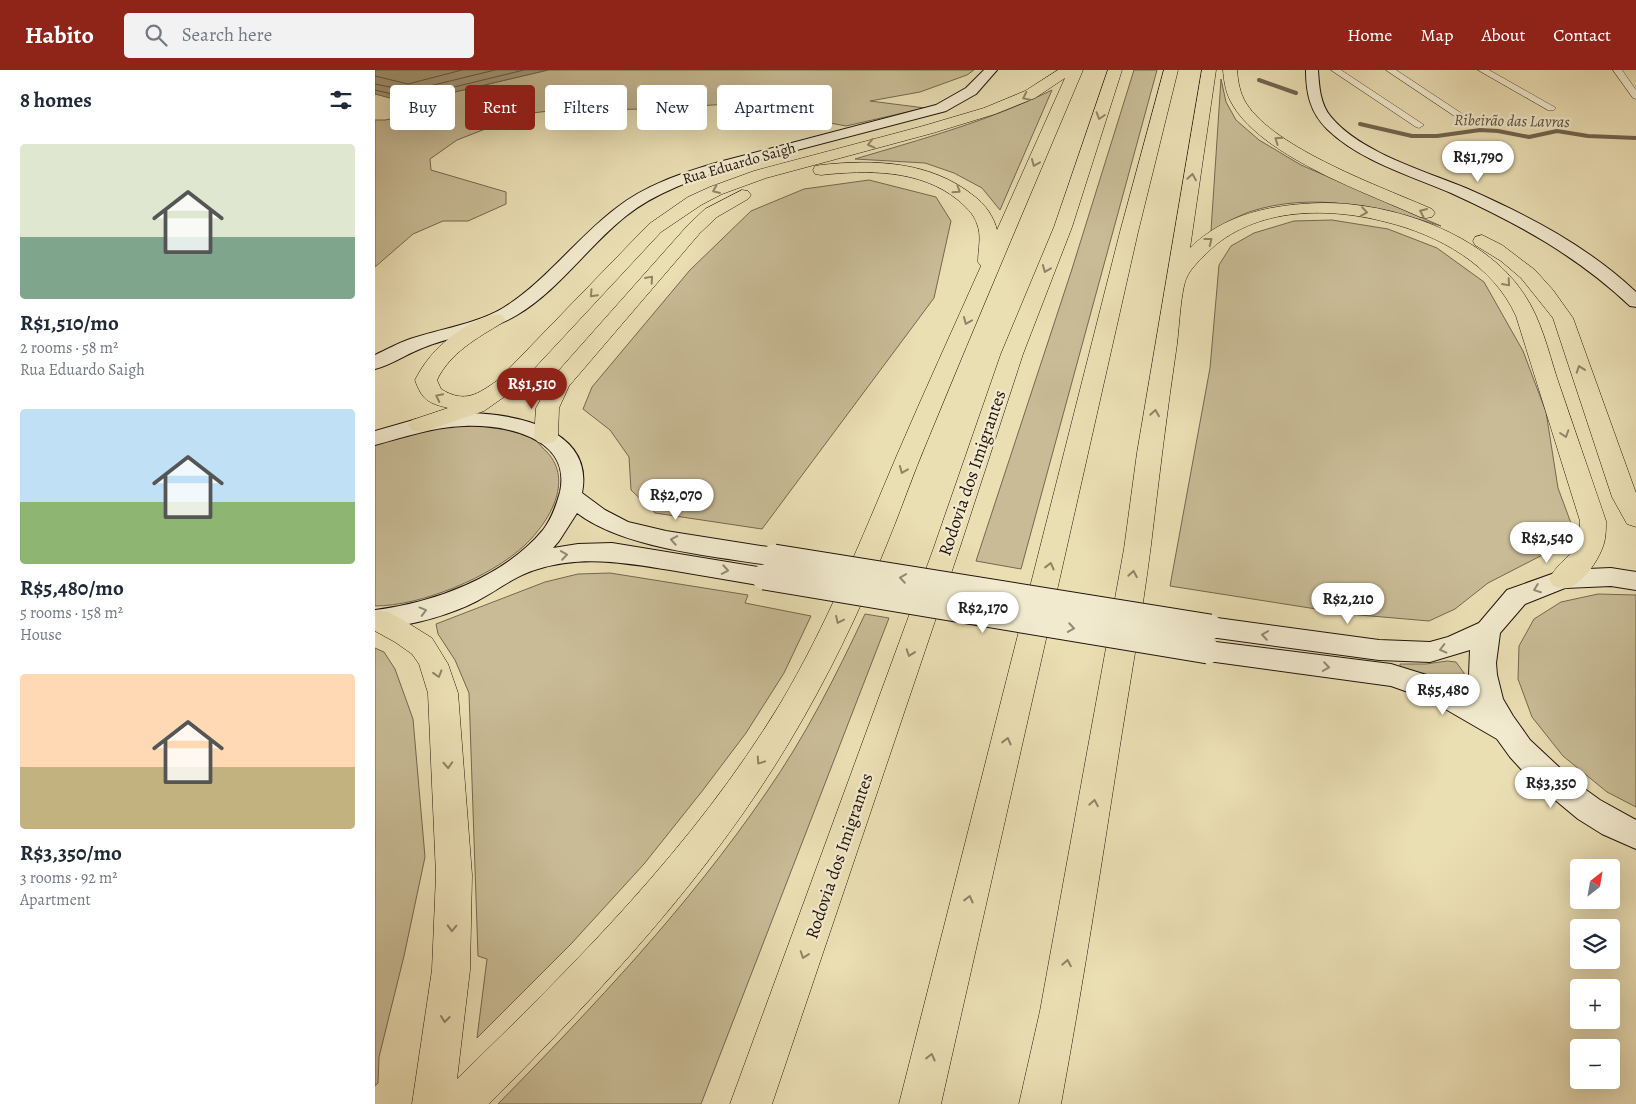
<!DOCTYPE html>
<meta charset="utf-8">
<style>
body{margin:0;font-family:Alegreya,serif;background:#f2f2f3;color:#1f2937;height:100vh;display:flex;flex-direction:column;font-size:19px;white-space:nowrap}
*{box-sizing:border-box;margin:0}
p{font-size:16px;color:#747a83}
.icon{flex:none;width:28px;height:28px;fill:none;stroke:currentColor;stroke-width:2;stroke-linecap:round;stroke-linejoin:round}
.map{position:relative;flex:1;overflow:hidden}
.drawer{display:flex;flex-direction:column;background:#fff;width:375px}
.drawer>*{flex:none}
.top-card{position:absolute;left:15px;top:15px;width:475px;height:45px;display:flex;gap:10px}
.needle{width:32px;rotate:31deg}
.controls{position:absolute;left:1195px;top:789px;display:grid;gap:10px}
.controls a{display:grid;place-items:center;width:50px;height:50px;border-radius:5px;background:#fff;box-shadow:0 5px 20px #0002;font-size:25px}
.price{position:absolute;translate:-50% -42px;padding:0 11px;border-radius:18px;background:#fff;color:#222;font-size:16px;line-height:32px;filter:drop-shadow(0 1px 2px #0008)}
.price::after{content:'';position:absolute;left:50%;top:30px;width:15px;height:11px;margin-left:-8px;background:inherit;clip-path:polygon(0 0,100% 0,50% 100%)}
.price.selected{background:#8f2418;color:#fff}
ul{padding:0;list-style:none}
li{display:grid;align-content:center;gap:10px;height:265px;padding:0 20px}
li span{display:grid;place-items:center;height:155px;border-radius:5px;color:#555}
li>.icon{margin-inline-start:auto}
span .icon{width:90px;height:90px;fill:#fffc;stroke-width:1}
li b{font-size:21px}
h2{display:flex;justify-content:space-between;align-items:center;height:60px;padding:0 20px;font-size:21px}
.chip{padding:0 18px;border-radius:5px;background:#fff;box-shadow:0 5px 20px #0002;font-size:18px;line-height:45px}
.chip.selected{background:#8f2418;color:#fff}
header{display:flex;align-items:center;gap:30px;box-sizing:border-box;height:70px;padding:0 25px;background:#8f2418;color:#fff}
header strong{font-size:24px}
nav{display:flex;gap:28px;margin-inline-start:auto;font-size:18px}
.search{width:350px;height:45px;background:#f2f2f3;display:flex;align-items:center;gap:12px;box-sizing:border-box;padding:0 18px;border-radius:5px;color:#747a83;font-size:19px}
main{display:flex;flex:1;min-height:0}
.map>svg:first-child{display:block}
.green{fill:#c8bb96;stroke:#746750}
.water{fill:#a6997a;stroke:#71634e}
.lines{fill:none;stroke-linecap:round;stroke-linejoin:round}
.shore{stroke:#645642;stroke-width:1}
.stream{stroke:#71634e;stroke-width:4}
.street-casing{stroke:#534635;stroke-width:1}
.secondary-casing{stroke:#21130b;stroke-width:2}
.highway-casing{stroke:#21130b;stroke-width:1}
.street{fill:#f1eace;fill-rule:evenodd}
.secondary{fill:#f1eace;fill-rule:evenodd}
.highway{fill:#eadeb3;fill-rule:evenodd}
.secondary-bridge-casing{stroke:#21130b;stroke-width:27;stroke-linecap:butt}
.secondary-bridge{stroke:#f1eace;stroke-width:25}
.oneway{stroke:#908367}
.oneway2{stroke:#938976}
.labels{text-anchor:middle;stroke-width:4.5;stroke-linejoin:round;paint-order:stroke}
.far-street-label{font-size:15px;fill:#21130b;stroke:#f1eace}
.far-water-label{font-size:16px;font-style:italic;fill:#5d4f3d;stroke:#f1eace}
.street-label{font-size:18px;fill:#21130b;stroke:#f1eace}
</style>
<header>
<strong>Habito</strong>
<div class="search"><svg class="icon" aria-label="search" viewBox="0 0 24 24"><circle cx="10" cy="10" r="6"/><path d="M15 15l6 6"/></svg>Search here</div>
<nav><a>Home</a><a>Map</a><a>About</a><a>Contact</a></nav>
</header>
<main>
<section class="drawer">
<h2>8 homes<svg class="icon" aria-label="filters" viewBox="0 0 24 24"><path d="M4 7h16M4 17h16"/><circle cx="9" cy="7" r="2"/><circle cx="15" cy="17" r="2"/></svg></h2>
<ul>
<li><span style="background:linear-gradient(#dfe7d0 60%,#7fa58c 0)"><svg class="icon" aria-label="home" viewBox="0 0 24 24"><path d="M3 11l9-7 9 7M6 9v11h12V9"/></svg></span><div><b>R$1,510/mo</b><p>2 rooms · 58 m²</p><p>Rua Eduardo Saigh</p></div></li>
<li><span style="background:linear-gradient(#bfe0f5 60%,#8fb573 0)"><svg class="icon" aria-label="home" viewBox="0 0 24 24"><path d="M3 11l9-7 9 7M6 9v11h12V9"/></svg></span><div><b>R$5,480/mo</b><p>5 rooms · 158 m²</p><p>House</p></div></li>
<li><span style="background:linear-gradient(#ffd9b3 60%,#c2b280 0)"><svg class="icon" aria-label="home" viewBox="0 0 24 24"><path d="M3 11l9-7 9 7M6 9v11h12V9"/></svg></span><div><b>R$3,350/mo</b><p>3 rooms · 92 m²</p><p>Apartment</p></div></li>
</ul>
</section>
<div class="map">
<svg width="1261" height="1034" viewBox="0 0 1261 1034">
<rect width="100%" height="100%" fill="#eadeb3"/>
<filter id="stains"><feTurbulence type="fractalNoise" baseFrequency=".004" numOctaves="4"/><feColorMatrix values="0 0 0 0 .2 0 0 0 0 .09 0 0 0 0 .02 0 0 0 .5 -.17"/></filter>
<radialGradient id="worn" r=".72"><stop offset=".6" stop-color="#630" stop-opacity="0"/><stop offset="1" stop-color="#630" stop-opacity=".3"/></radialGradient>
<g class="green">
<polygon points="173,0 599,0 592,5 545,22 495,31 550,38 471,56 354,34 273,39 182,40 149,44 82,70 55,89 56,100 131,122 131,134 93,151 68,151 38,164 0,197 0,50 10,50 66,39 33,33"/>
<polygon points="759,0 782,0 646,499 601,491 697,199"/>
<path d="M846,9L851,32L861,50L884,70L926,95L1066,156C1004,137 937,121 874,142C861,147 848,154 836,161Z"/>
<path d="M677,20L625,140L607,118L579,103L550,93L480,89C547,69 614,51 677,20Z"/>
<polygon points="494,110 561,127 576,151 559,228 387,459 280,443 256,420 254,387 235,360 208,339 217,317 315,200 376,141 429,119"/>
<polygon points="957,150 1013,159 1062,178 1109,212 1148,281 1171,342 1183,418 1197,456 1181,478 1113,513 1080,539 1054,551 973,544 795,516 835,298 844,195 856,176 879,163 919,151"/>
<path d="M95,355C117,358 142,359 161,371C165,374 168,379 172,382C199,411 174,452 150,475C116,507 46,536 0,536V375L52,359Z"/>
<polygon points="235,503 373,525 370,533 436,546 409,603 371,663 328,720 269,794 196,874 102,968 112,889 103,886 94,623 80,590 63,564 61,554 170,512 203,504"/>
<polygon points="1223,524 1261,525 1261,737 1232,722 1188,686 1157,647 1143,609 1144,576 1159,549 1186,532"/>
<path d="M490,544L514,548L326,1034H123C219,936 313,837 391,723C430,667 461,606 490,544Z"/>
<polygon points="0,578 9,582 20,599 38,649 50,787 29,886 4,987 3,1013 0,1016"/>
<path d="M1072,591L1081,592L1089,603L1095,628C1072,613 1051,605 1025,598V594H1051Z"/>
</g>
<polygon class="water" points="0,0 173,0 33,33 0,24"/>
<g class="lines">
<g class="shore">
<polyline points="0,6 33,14 87,0"/>
<polyline points="0,14 34,21 120,0"/>
<polyline points="0,20 34,28 149,0"/>
</g>
<g class="stream">
<polyline points="884,10 921,23"/>
<polyline points="985,54 1037,66 1062,66 1105,60 1123,61 1154,67 1182,61 1213,66 1261,68"/>
</g>
<g class="street-casing">
<g id="street">
<polygon points="956,0 966,0 1049,55 1044,58 1041,57"/>
<polygon points="1011,0 1021,0 1092,47 1090,49 1084,49"/>
<polygon points="1103,0 1114,0 1181,38 1179,40 1173,40"/>
<polygon points="1238,0 1247,0 1261,20 1261,29 1258,28"/>
</g>
</g>
<g class="secondary-casing">
<g id="secondary">
<path d="M609,0H622L601,24L571,41L354,98C318,110 281,122 251,146C213,176 184,220 142,245C113,263 76,265 45,279C30,285 16,295 0,299V285C11,280 23,273 35,269C65,259 101,254 128,238C169,213 202,168 240,139C270,115 307,103 344,92L561,35L591,18Z"/>
<path d="M931,0H943C944,16 945,34 956,47C986,83 1050,101 1093,119C1154,146 1212,176 1261,222V237L1255,236C1202,186 1142,153 1076,123C1034,105 985,91 952,59C935,42 931,23 931,0Z"/>
<path d="M89,343C136,343 220,357 207,423L230,440L253,452L291,461L399,478L408,481L411,487L408,493L399,496C340,486 249,479 202,443L184,471L178,478L203,474L237,473L389,498L398,501L401,507L398,513L389,516C358,511 326,505 295,500C250,493 208,485 163,499C141,505 123,520 102,531C71,547 35,555 0,560V540C58,533 129,507 168,460C177,448 181,436 185,422C197,367 129,354 89,356C58,357 30,367 0,375V361L42,349Z"/>
<polygon points="1236,498 1261,502 1261,520 1236,516 1190,518 1150,534 1125,563 1121,593 1122,605 1128,629 1138,646 1155,670 1200,712 1225,730 1261,750 1261,779 1227,764 1203,749 1156,710 1135,687 1122,669 1053,629 1016,616 833,591 824,588 820,581 824,574 833,571 1016,594 1058,607 1100,627 1094,605 1095,580 1055,592 1004,590 835,567 826,564 822,557 826,550 835,547 1004,570 1055,572 1073,567 1104,553 1132,520 1188,500"/>
</g>
</g>
<g class="highway-casing">
<g id="highway">
<path d="M683,0H708C656,123 604,245 553,369C538,404 526,440 511,476C484,543 452,609 415,671C334,807 225,922 114,1034H37L57,900L61,805L53,623L44,594L37,584L20,572L0,561V540L13,542L28,550L57,568L73,594L83,623L97,805L95,900L82,1009C200,894 319,776 405,634C452,555 486,470 522,385C549,322 578,259 606,196L603,192C603,179 607,166 602,154C599,144 591,137 583,130C545,99 492,100 446,105L440,104L438,100L440,96L446,95C498,89 556,91 599,126C610,134 619,147 622,160L690,8L660,28L620,44L558,63L391,108L347,124L326,135L286,162L139,320L109,341L53,360L45,362L37,360L33,355L37,350L73,338C53,333 47,330 40,310C44,302 49,294 55,287C67,271 108,240 127,245L130,249L127,253C102,268 75,283 62,310L66,319C90,334 103,324 123,310L274,154L313,127L335,117L379,101L548,56L609,38L650,21Z"/>
<polygon points="733,0 747,0 697,157 648,284 584,480 397,1034 355,1034 558,480 626,284 679,157"/>
<polygon points="789,0 803,0 763,162 566,1034 524,1034 745,162"/>
<path d="M827,0H841L815,178C850,143 900,134 947,133C1017,132 1110,164 1149,224C1166,249 1173,280 1182,308C1198,356 1215,403 1231,451C1231,460 1231,470 1227,479C1222,492 1210,509 1198,516C1191,520 1185,518 1178,516L1174,509C1190,481 1203,491 1205,451L1141,246C1118,195 1064,165 1011,152C950,136 873,137 827,188C822,193 815,200 812,207C806,218 804,259 802,274C792,341 784,408 776,475C767,546 754,617 743,688C725,804 707,919 686,1034H644L665,941L749,479L762,383Z"/>
<path d="M848,0H862C863,12 865,23 871,33C900,79 1007,117 1057,139L1060,143L1057,147L1051,148L1045,147C990,122 882,85 855,30C850,20 849,10 848,0Z"/>
<polygon points="367,120 373,121 376,125 373,129 342,147 325,163 194,316 184,338 183,367 179,372 171,374 163,372 159,367 161,338 178,307 313,155 330,139"/>
<polygon points="1107,165 1127,175 1160,200 1178,220 1198,248 1261,423 1261,457 1252,454 1237,427 1178,248 1146,208 1126,191 1100,175 1098,171 1100,167"/>
</g>
</g>
<use href="#street" class="street"/>
<use href="#secondary" class="secondary"/>
<use href="#highway" class="highway"/>
<g class="secondary-bridge-casing">
<g id="secondary-bridge">
<polyline points="399,487 835,557"/>
<polyline points="389,507 833,581"/>
</g>
</g>
<use href="#secondary-bridge" class="secondary-bridge"/>
</g>
<defs><path id="oneway-chevron" d="M-2-3.5L2.5 0L-2 3.5" fill="none" stroke-width="1.6" stroke-linecap="round" stroke-linejoin="round" transform="scale(1.25)"/></defs>
<g class="oneway">
<use href="#oneway-chevron" transform="translate(651 27) rotate(154)"/>
<use href="#oneway-chevron" transform="translate(725 46) rotate(108)"/>
<use href="#oneway-chevron" transform="translate(903 70) rotate(-146)"/>
<use href="#oneway-chevron" transform="translate(496 74) rotate(166)"/>
<use href="#oneway-chevron" transform="translate(660 93) rotate(113)"/>
<use href="#oneway-chevron" transform="translate(817 107) rotate(-81)"/>
<use href="#oneway-chevron" transform="translate(341 120) rotate(157)"/>
<use href="#oneway-chevron" transform="translate(582 120) rotate(33)"/>
<use href="#oneway-chevron" transform="translate(989 142) rotate(8)"/>
<use href="#oneway-chevron" transform="translate(1048 142) rotate(-156)"/>
<use href="#oneway-chevron" transform="translate(834 171) rotate(-38)"/>
<use href="#oneway-chevron" transform="translate(671 199) rotate(112)"/>
<use href="#oneway-chevron" transform="translate(275 209) rotate(-49)"/>
<use href="#oneway-chevron" transform="translate(1132 213) rotate(49)"/>
<use href="#oneway-chevron" transform="translate(218 224) rotate(133)"/>
<use href="#oneway-chevron" transform="translate(592 251) rotate(113)"/>
<use href="#oneway-chevron" transform="translate(1205 299) rotate(-109)"/>
<use href="#oneway-chevron" transform="translate(64 327) rotate(-154)"/>
<use href="#oneway-chevron" transform="translate(780 343) rotate(-81)"/>
<use href="#oneway-chevron" transform="translate(1190 364) rotate(72)"/>
<use href="#oneway-chevron" transform="translate(528 400) rotate(112)"/>
<use href="#oneway-chevron" transform="translate(675 496) rotate(-76)"/>
<use href="#oneway-chevron" transform="translate(758 504) rotate(-80)"/>
<use href="#oneway-chevron" transform="translate(464 550) rotate(115)"/>
<use href="#oneway-chevron" transform="translate(535 583) rotate(109)"/>
<use href="#oneway-chevron" transform="translate(63 604) rotate(73)"/>
<use href="#oneway-chevron" transform="translate(632 671) rotate(-76)"/>
<use href="#oneway-chevron" transform="translate(385 691) rotate(124)"/>
<use href="#oneway-chevron" transform="translate(73 695) rotate(87)"/>
<use href="#oneway-chevron" transform="translate(719 733) rotate(-80)"/>
<use href="#oneway-chevron" transform="translate(594 829) rotate(-76)"/>
<use href="#oneway-chevron" transform="translate(77 858) rotate(92)"/>
<use href="#oneway-chevron" transform="translate(429 885) rotate(109)"/>
<use href="#oneway-chevron" transform="translate(692 893) rotate(-80)"/>
<use href="#oneway-chevron" transform="translate(70 949) rotate(97)"/>
<use href="#oneway-chevron" transform="translate(556 987) rotate(-76)"/>
</g>
<g class="oneway2">
<use href="#oneway-chevron" transform="translate(299 470) rotate(-170)"/>
<use href="#oneway-chevron" transform="translate(189 485) rotate(-8)"/>
<use href="#oneway-chevron" transform="translate(350 500) rotate(10)"/>
<use href="#oneway-chevron" transform="translate(528 508) rotate(-171)"/>
<use href="#oneway-chevron" transform="translate(1162 519) rotate(159)"/>
<use href="#oneway-chevron" transform="translate(48 541) rotate(-15)"/>
<use href="#oneway-chevron" transform="translate(696 558) rotate(9)"/>
<use href="#oneway-chevron" transform="translate(890 565) rotate(-172)"/>
<use href="#oneway-chevron" transform="translate(1068 579) rotate(166)"/>
<use href="#oneway-chevron" transform="translate(951 597) rotate(8)"/>
</g>
<g class="labels">
<g class="far-street-label">
<text transform="translate(364 93) rotate(-16)" y="5">Rua Eduardo Saigh</text>
</g>
<g class="far-water-label">
<text transform="translate(1137 50) rotate(1)" y="6">Ribeirão das Lavras</text>
</g>
<g class="street-label">
<text transform="translate(597 403) rotate(-71)" y="6">Rodovia dos Imigrantes</text>
<text transform="translate(464 786) rotate(-71)" y="6">Rodovia dos Imigrantes</text>
</g>
</g>
<rect width="100%" height="100%" filter="url(#stains)"/>
<rect width="100%" height="100%" fill="url(#worn)"/>
</svg>
<div class="controls">
<a><svg class="needle" viewBox="-14 -14 28 28"><path d="M0-13l5 13h-10z" fill="#e53935"/><path d="M0 13l5-13h-10z" fill="#747a83"/></svg></a>
<a><svg class="icon" aria-label="layers" viewBox="0 0 24 24"><path d="M12 4l9 5-9 5-9-5zM3 14l9 5 9-5"/></svg></a>
<a>+</a>
<a>−</a>
</div>
<b class="price" style="left:1103px;top:113px">R$1,790</b>
<b class="price selected" style="left:157px;top:340px">R$1,510</b>
<b class="price" style="left:301px;top:451px">R$2,070</b>
<b class="price" style="left:1172px;top:494px">R$2,540</b>
<b class="price" style="left:973px;top:555px">R$2,210</b>
<b class="price" style="left:608px;top:564px">R$2,170</b>
<b class="price" style="left:1068px;top:646px">R$5,480</b>
<b class="price" style="left:1176px;top:739px">R$3,350</b>
<div class="top-card">
<a class="chip">Buy</a>
<a class="chip selected">Rent</a>
<a class="chip">Filters</a>
<a class="chip">New</a>
<a class="chip">Apartment</a>
</div>
</div>
</main>
